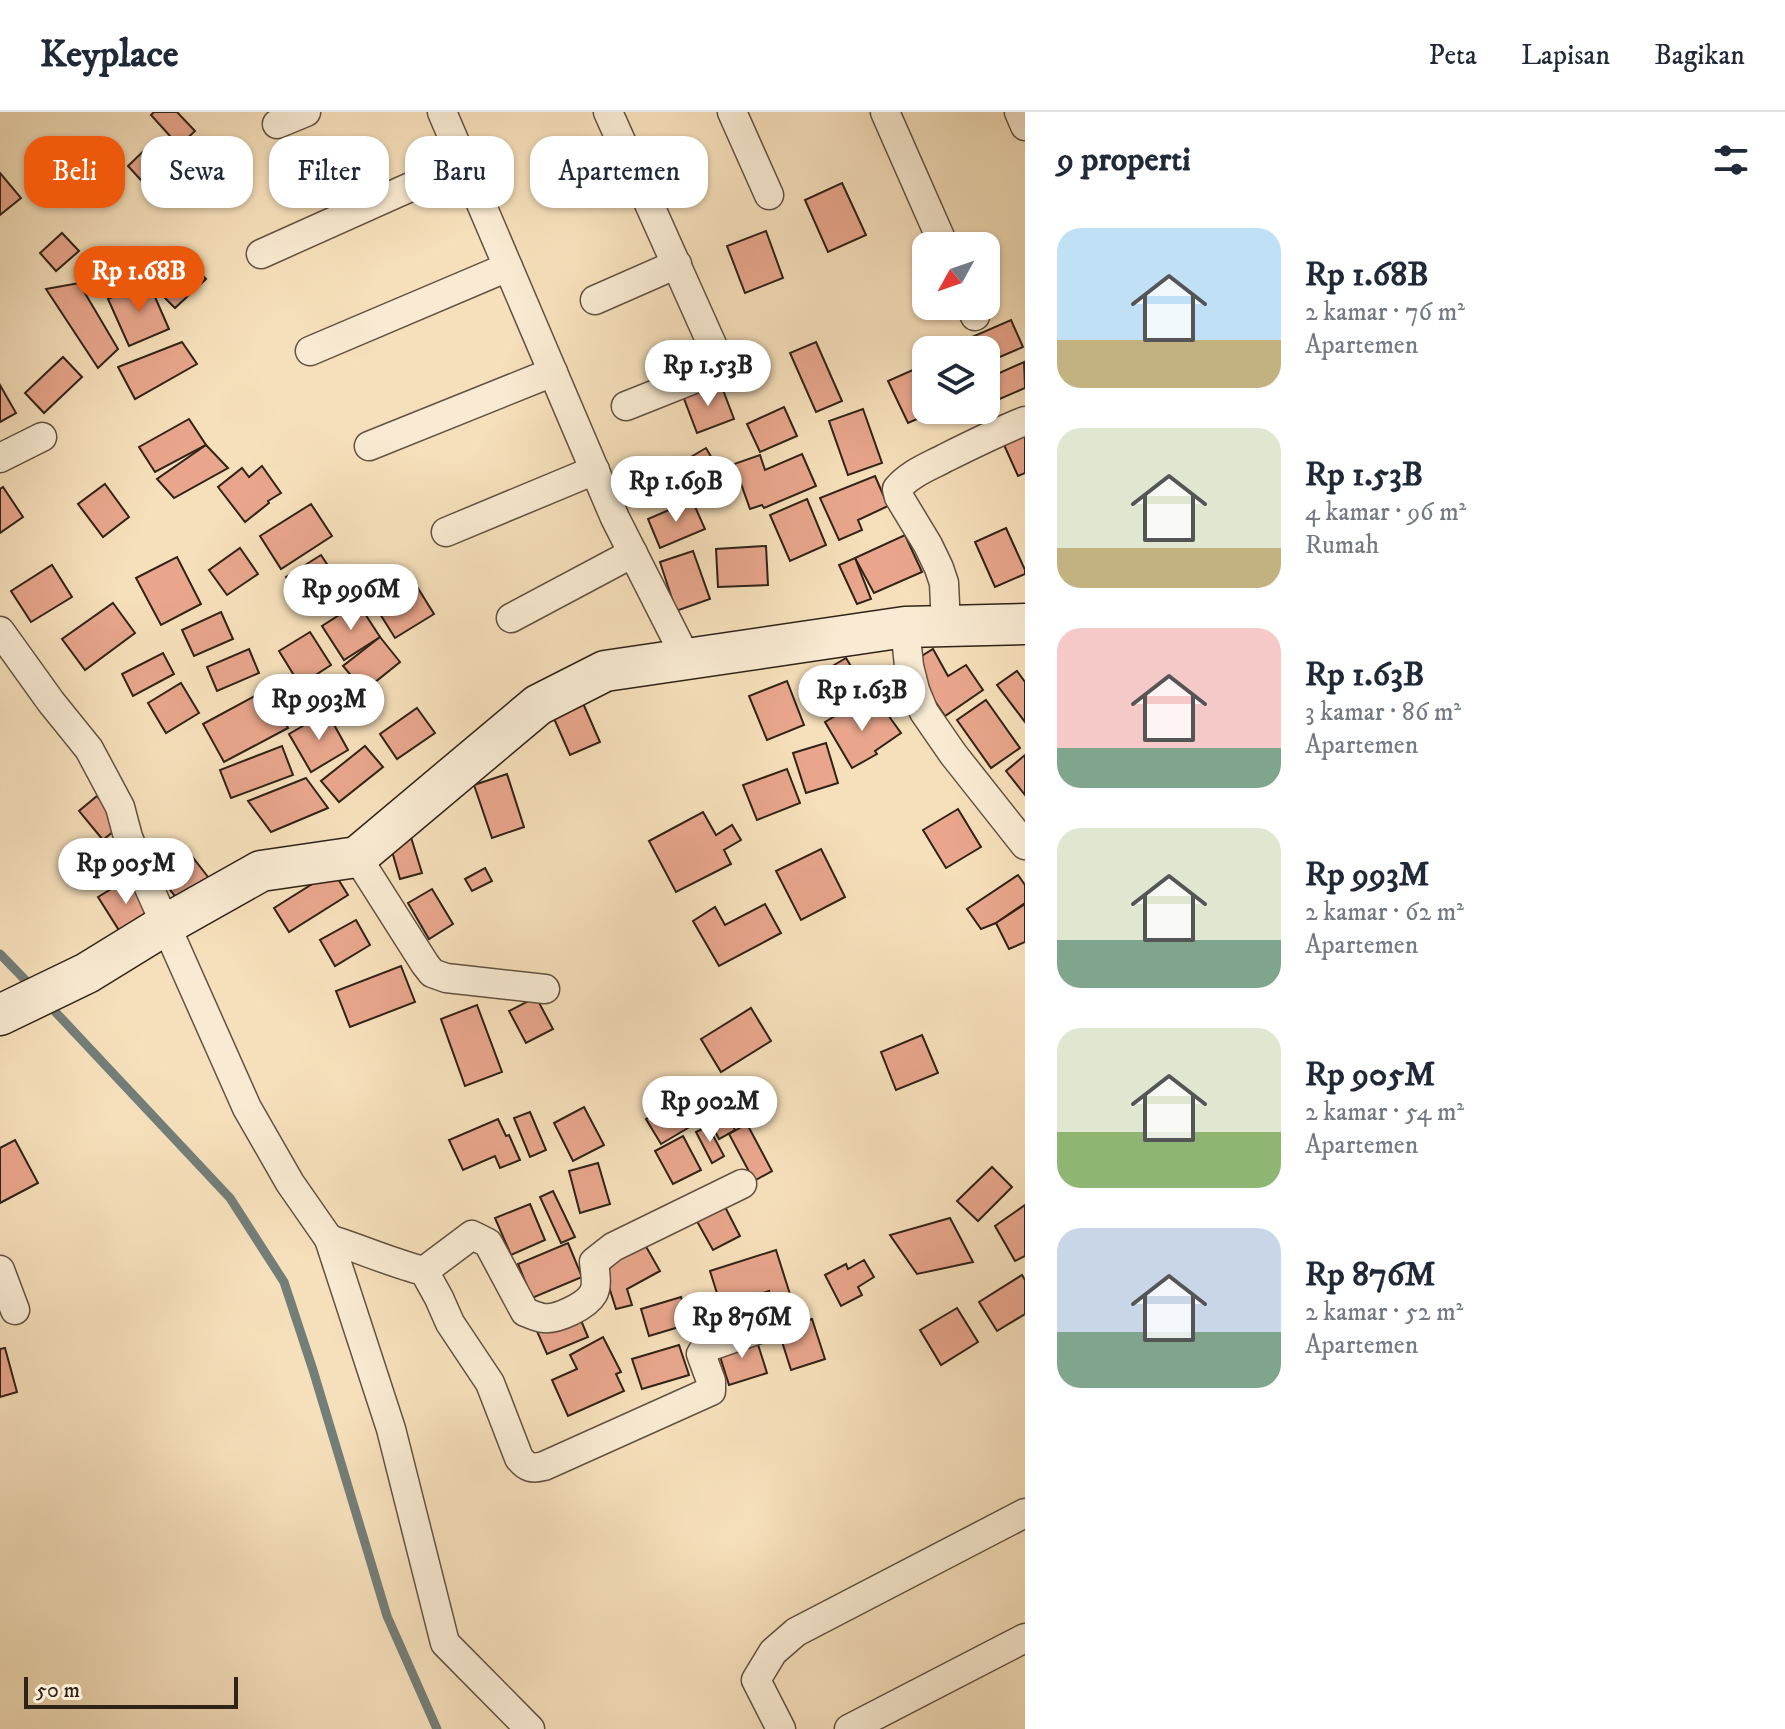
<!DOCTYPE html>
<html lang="id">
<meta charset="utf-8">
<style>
body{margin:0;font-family:"IM FELL DW Pica",serif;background:#f6f6f7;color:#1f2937;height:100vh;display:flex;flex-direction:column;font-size:30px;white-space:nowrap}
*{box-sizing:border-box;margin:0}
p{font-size:26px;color:#747a83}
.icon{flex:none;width:44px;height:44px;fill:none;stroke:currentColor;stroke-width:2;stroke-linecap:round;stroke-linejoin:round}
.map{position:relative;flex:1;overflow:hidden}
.drawer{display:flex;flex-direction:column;background:#fff;width:760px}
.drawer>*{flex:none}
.guide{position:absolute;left:24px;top:24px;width:760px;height:72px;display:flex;gap:16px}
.needle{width:52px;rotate:230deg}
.buttons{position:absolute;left:912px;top:120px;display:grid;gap:16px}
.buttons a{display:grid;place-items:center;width:88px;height:88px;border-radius:16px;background:#fff;box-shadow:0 2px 6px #0004;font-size:40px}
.scale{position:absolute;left:24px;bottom:20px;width:214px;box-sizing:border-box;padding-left:8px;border:4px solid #2f2318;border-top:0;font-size:22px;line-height:28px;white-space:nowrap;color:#2f2318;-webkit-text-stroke:6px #f9ebd3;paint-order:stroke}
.price{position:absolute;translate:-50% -68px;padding:0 18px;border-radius:28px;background:#fff;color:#222;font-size:26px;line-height:52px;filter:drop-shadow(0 2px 4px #0008)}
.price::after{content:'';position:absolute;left:50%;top:48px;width:24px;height:18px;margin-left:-12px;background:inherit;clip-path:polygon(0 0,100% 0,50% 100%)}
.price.current{background:#ea580c;color:#fff}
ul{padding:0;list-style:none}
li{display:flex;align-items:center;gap:24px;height:200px;padding:0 32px}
li span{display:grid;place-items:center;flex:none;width:224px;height:160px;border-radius:24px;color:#555}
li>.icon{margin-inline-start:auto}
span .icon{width:96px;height:96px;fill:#fffc;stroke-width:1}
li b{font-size:34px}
h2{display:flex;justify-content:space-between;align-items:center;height:96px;padding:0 32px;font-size:34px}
.chip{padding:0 28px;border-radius:24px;background:#fff;box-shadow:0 2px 6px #0004;font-size:28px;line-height:72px}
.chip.current{background:#ea580c;color:#fff}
header{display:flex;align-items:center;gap:48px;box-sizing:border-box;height:112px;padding:0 40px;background:#fff;border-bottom:2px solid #e0e1e3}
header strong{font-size:38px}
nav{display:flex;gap:44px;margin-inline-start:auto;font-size:28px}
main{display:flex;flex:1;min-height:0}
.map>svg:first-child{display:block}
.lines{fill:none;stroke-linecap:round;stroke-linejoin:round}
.stream{stroke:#737e79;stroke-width:9}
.building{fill:#e9a68c;stroke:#2f2318;stroke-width:2}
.street-casing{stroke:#615241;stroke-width:31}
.secondary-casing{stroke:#2f2318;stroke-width:43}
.street{stroke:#f9ebd3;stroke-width:28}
.secondary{stroke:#f9ebd3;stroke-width:40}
</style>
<header>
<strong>Keyplace</strong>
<nav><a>Peta</a><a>Lapisan</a><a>Bagikan</a></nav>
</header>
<main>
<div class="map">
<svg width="1025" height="1617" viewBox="0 0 1025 1617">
<rect width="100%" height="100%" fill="#f6e0bb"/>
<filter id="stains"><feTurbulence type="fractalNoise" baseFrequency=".0025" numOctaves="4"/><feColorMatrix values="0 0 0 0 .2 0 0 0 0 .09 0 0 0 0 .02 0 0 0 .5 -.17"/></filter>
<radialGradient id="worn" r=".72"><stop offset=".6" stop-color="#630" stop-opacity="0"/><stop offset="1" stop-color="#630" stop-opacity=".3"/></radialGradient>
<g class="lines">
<g class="stream">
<polyline points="0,842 34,877"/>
<polyline points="47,891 230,1086 284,1170 313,1258 387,1504 437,1617"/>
</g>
</g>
<g class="building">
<polygon points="154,0 177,0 195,19 179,34 151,3"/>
<polygon points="153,30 189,68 163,92 128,54"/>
<polygon points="0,61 21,86 0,103"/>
<polygon points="842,71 866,123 828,140 805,88"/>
<polygon points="766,119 783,166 745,181 727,134"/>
<polygon points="62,121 79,139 56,159 40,141"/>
<polygon points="190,150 206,167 175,196 159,180"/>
<polygon points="148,169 169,217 129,234 108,187"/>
<polygon points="79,171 118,237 98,256 46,177"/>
<polygon points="1011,208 1023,235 986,251 986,238 978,238 972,225"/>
<polygon points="182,230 197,252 135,287 118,255"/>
<polygon points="816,230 842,289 816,300 790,241"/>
<polygon points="63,245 82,265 44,301 25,281"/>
<polygon points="1024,250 1025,276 988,292 986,267"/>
<polygon points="924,253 926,258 926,298 938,298 908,311 888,269"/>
<polygon points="720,270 734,307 697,321 683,284"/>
<polygon points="0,273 16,301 0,310"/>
<polygon points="784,295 797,324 760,340 747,312"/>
<polygon points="863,297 882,351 848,363 829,309"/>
<polygon points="189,307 206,333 155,360 139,335"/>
<polygon points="1025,313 1025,361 1018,364 1000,324"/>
<polygon points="206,333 228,356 174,386 157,367"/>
<polygon points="706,336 721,362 677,387 662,362"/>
<polygon points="802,342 816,374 764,396 762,393 750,397 734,352 760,343 765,358"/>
<polygon points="262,354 281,381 268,389 269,391 245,410 218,375 242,356 249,365"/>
<polygon points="875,364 888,394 858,408 862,418 839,428 820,386"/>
<polygon points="105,372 129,405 103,425 78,392"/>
<polygon points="3,375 23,405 0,421 0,377"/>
<polygon points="807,387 826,433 790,449 770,403"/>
<polygon points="692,388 705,417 660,436 648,407"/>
<polygon points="311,392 332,424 281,457 260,424"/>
<polygon points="1006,416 1025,458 1025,462 995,475 975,430"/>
<polygon points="905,423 922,460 874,481 855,446"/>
<polygon points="766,434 768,473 718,475 716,437"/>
<polygon points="240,436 258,462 227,483 209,458"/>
<polygon points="693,439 710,487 676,499 660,450"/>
<polygon points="321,443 338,469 303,491 286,465"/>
<polygon points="177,445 201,492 161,513 136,466"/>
<polygon points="855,446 871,487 857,492 839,453"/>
<polygon points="52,453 72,485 31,510 11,479"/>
<polygon points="411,465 434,502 395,526 372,489"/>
<polygon points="113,491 135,521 85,558 62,527"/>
<polygon points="358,491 380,525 344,548 322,514"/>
<polygon points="221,500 233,527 194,544 182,518"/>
<polygon points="310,520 331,553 300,573 279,539"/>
<polygon points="380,525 400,550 364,579 343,554"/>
<polygon points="249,537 259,561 217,579 207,555"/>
<polygon points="933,537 948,564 966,553 983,578 945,604 928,579 912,550"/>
<polygon points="163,541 174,562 133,584 122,562"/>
<polygon points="846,546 864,576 829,596 812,566"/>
<polygon points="1017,559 1025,570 1025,610 997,573"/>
<polygon points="787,569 804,613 767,628 749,584"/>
<polygon points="181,571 199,601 166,621 148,591"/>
<polygon points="268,577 288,616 224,650 203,612"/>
<polygon points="986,588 1020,636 991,656 957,608"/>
<polygon points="582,589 600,630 570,643 552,602"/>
<polygon points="880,592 901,621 875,639 877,642 852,656 825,610 850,595 858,608"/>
<polygon points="417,596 435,621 397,647 380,622"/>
<polygon points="327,600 348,638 311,660 289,622"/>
<polygon points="826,631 838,671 806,681 793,641"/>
<polygon points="282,634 293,663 231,686 220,658"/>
<polygon points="365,634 383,655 339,690 321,669"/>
<polygon points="1025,643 1025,683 1006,659"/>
<polygon points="787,657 800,691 757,708 743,673"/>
<polygon points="507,662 524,715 492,726 474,673"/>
<polygon points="306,666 328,696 271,720 248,689"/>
<polygon points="97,684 121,713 103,728 79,699"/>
<polygon points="958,697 981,735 946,756 923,718"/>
<polygon points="703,700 716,723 732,713 741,728 724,738 731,752 676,780 649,729"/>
<polygon points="406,709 422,761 400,767 385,715"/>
<polygon points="184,734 215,774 185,797 154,757"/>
<polygon points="821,737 845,785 801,808 776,759"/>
<polygon points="485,756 492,769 472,779 465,767"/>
<polygon points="333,759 348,783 289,820 274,796"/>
<polygon points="1018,763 1025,773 1025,791 996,811 981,817 967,797"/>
<polygon points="131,765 154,803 122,823 98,785"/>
<polygon points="432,777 453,812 429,827 408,791"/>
<polygon points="765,792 781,821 719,854 693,809 715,795 725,813"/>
<polygon points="1025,792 1025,830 1009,837 996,811"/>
<polygon points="356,808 370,833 335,854 320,828"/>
<polygon points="401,854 415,890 350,915 336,879"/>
<polygon points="536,885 553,917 526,931 509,899"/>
<polygon points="477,893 502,960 465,974 441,907"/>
<polygon points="751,896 771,929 721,960 701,927"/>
<polygon points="922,923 938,961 896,978 881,940"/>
<polygon points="708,967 735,1018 719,1027 692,975"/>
<polygon points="683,985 698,1010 661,1032 646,1007"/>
<polygon points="584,995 604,1033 573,1049 554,1011"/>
<polygon points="530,1000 546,1038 530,1045 514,1006"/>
<polygon points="498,1007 506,1024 509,1023 520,1048 500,1056 495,1044 463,1058 449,1028"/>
<polygon points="747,1012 772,1059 754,1069 729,1022"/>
<polygon points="708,1014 724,1044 712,1051 696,1020"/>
<polygon points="683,1024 701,1058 673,1072 655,1039"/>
<polygon points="15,1028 38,1071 0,1091 0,1036"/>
<polygon points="598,1051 610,1092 580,1101 569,1059"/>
<polygon points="992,1055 1012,1075 978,1109 957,1089"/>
<polygon points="553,1079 575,1125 561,1131 540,1085"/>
<polygon points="722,1089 740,1124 713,1138 694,1104"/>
<polygon points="530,1092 545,1128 511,1143 495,1106"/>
<polygon points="1025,1093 1025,1144 1015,1149 995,1114"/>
<polygon points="950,1106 973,1150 917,1162 890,1123"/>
<polygon points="568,1131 582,1165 532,1186 518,1152"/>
<polygon points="644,1131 660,1159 627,1177 632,1193 616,1197 609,1175 599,1156"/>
<polygon points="776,1138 795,1198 777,1204 769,1179 721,1194 710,1159"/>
<polygon points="864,1148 874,1165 858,1175 862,1183 841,1194 825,1163 846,1152 848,1157"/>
<polygon points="1022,1163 1025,1168 1025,1202 997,1219 979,1190"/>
<polygon points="681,1185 689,1212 649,1224 641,1197"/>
<polygon points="957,1196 978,1230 941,1253 920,1218"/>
<polygon points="577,1199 588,1225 547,1242 536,1217"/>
<polygon points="812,1207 825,1247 791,1258 778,1217"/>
<polygon points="755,1223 767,1261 729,1273 717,1235"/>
<polygon points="603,1225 621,1260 616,1262 624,1279 568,1304 552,1268 577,1257 570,1243"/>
<polygon points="679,1233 689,1263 642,1277 632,1247"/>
<polygon points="5,1236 17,1280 0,1285 0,1237"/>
</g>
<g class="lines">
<g class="street-casing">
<g id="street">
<polyline points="442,0 615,406 686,546"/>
<polyline points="608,0 718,246 719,257 626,294"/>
<polyline points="732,0 769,83"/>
<polyline points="885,0 944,134"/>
<polyline points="1019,0 1025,14"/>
<polyline points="277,12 306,0"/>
<polyline points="549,76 627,41"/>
<polyline points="261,142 464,51"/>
<polyline points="595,188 677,152"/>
<polyline points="970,194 975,204"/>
<polyline points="310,239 508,155"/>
<polyline points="369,334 553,260"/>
<polyline points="0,346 42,325"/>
<polyline points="446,420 595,358"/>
<polyline points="511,506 633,441"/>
<path d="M946,514L944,471L939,456L928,433L899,385L897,377C909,362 928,355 945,346C971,333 997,320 1025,309"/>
<polyline points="905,515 909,554 915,578 924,600 953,642 1025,733"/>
<polyline points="0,519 51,590 89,637 120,695 128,725 139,753 247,996 290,1071 329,1127 391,1317 445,1531 530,1617"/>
<polyline points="357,745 425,852 432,861 446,866 545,877"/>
<path d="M329,1127C361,1137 392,1151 424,1159L439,1186L450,1211L490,1271L519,1346C527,1356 532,1357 544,1354L711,1279V1269L701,1242L705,1236L788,1207"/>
<polyline points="0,1158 15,1198"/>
<path d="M424,1159L472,1123L488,1131L525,1200C531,1202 537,1205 543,1206C557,1208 586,1194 593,1182C598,1174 595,1159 594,1150L613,1135L742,1072"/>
<polyline points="781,1617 756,1568 773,1540 796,1520 1025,1401"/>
<polyline points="849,1617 1025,1526"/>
</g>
</g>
<g class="secondary-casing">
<polyline id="secondary" points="0,903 87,861 165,813 261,759 357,745 538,593 605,559 905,515 1025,512"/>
</g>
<use href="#street" class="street"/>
<use href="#secondary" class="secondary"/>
</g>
<rect width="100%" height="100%" filter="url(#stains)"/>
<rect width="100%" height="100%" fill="url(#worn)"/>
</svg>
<div class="buttons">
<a><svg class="needle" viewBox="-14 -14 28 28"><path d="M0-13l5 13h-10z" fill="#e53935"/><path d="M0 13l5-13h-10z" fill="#747a83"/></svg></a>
<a><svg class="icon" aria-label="layers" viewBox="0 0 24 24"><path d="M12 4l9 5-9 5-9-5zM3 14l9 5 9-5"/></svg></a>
</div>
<div class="scale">50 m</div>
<b class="price current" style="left:139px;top:202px">Rp 1.68B</b>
<b class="price" style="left:708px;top:296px">Rp 1.53B</b>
<b class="price" style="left:676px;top:412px">Rp 1.69B</b>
<b class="price" style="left:351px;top:520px">Rp 996M</b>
<b class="price" style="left:862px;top:621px">Rp 1.63B</b>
<b class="price" style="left:319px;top:630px">Rp 993M</b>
<b class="price" style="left:126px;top:794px">Rp 905M</b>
<b class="price" style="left:710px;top:1032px">Rp 902M</b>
<b class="price" style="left:742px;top:1248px">Rp 876M</b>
<div class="guide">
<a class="chip current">Beli</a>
<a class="chip">Sewa</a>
<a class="chip">Filter</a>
<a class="chip">Baru</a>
<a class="chip">Apartemen</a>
</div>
</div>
<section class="drawer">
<h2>9 properti<svg class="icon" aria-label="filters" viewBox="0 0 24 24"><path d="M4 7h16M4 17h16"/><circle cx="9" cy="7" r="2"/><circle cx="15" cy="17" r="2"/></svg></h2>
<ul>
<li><span style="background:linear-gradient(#bfe0f5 70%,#c2b280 0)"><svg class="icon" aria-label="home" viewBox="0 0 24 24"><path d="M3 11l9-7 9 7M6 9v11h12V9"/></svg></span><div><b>Rp 1.68B</b><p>2 kamar · 76 m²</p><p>Apartemen</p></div></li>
<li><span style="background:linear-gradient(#dfe7d0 75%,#c2b280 0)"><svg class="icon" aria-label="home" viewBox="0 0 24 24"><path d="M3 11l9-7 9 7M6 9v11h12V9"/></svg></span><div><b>Rp 1.53B</b><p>4 kamar · 96 m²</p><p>Rumah</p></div></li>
<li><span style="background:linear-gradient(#f6c9c9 75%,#7fa58c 0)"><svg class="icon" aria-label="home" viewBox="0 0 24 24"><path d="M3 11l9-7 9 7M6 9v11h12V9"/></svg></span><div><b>Rp 1.63B</b><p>3 kamar · 86 m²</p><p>Apartemen</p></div></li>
<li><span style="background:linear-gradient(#dfe7d0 70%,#7fa58c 0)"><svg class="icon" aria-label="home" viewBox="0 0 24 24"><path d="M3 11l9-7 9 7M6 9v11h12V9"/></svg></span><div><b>Rp 993M</b><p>2 kamar · 62 m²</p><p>Apartemen</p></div></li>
<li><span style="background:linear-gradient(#dfe7d0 65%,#8fb573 0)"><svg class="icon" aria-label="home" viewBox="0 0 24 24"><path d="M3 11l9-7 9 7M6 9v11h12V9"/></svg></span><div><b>Rp 905M</b><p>2 kamar · 54 m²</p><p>Apartemen</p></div></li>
<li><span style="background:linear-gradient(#c9d6e8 65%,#7fa58c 0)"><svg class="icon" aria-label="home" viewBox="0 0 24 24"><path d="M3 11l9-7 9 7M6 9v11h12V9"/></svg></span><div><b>Rp 876M</b><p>2 kamar · 52 m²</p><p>Apartemen</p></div></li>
</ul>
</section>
</main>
